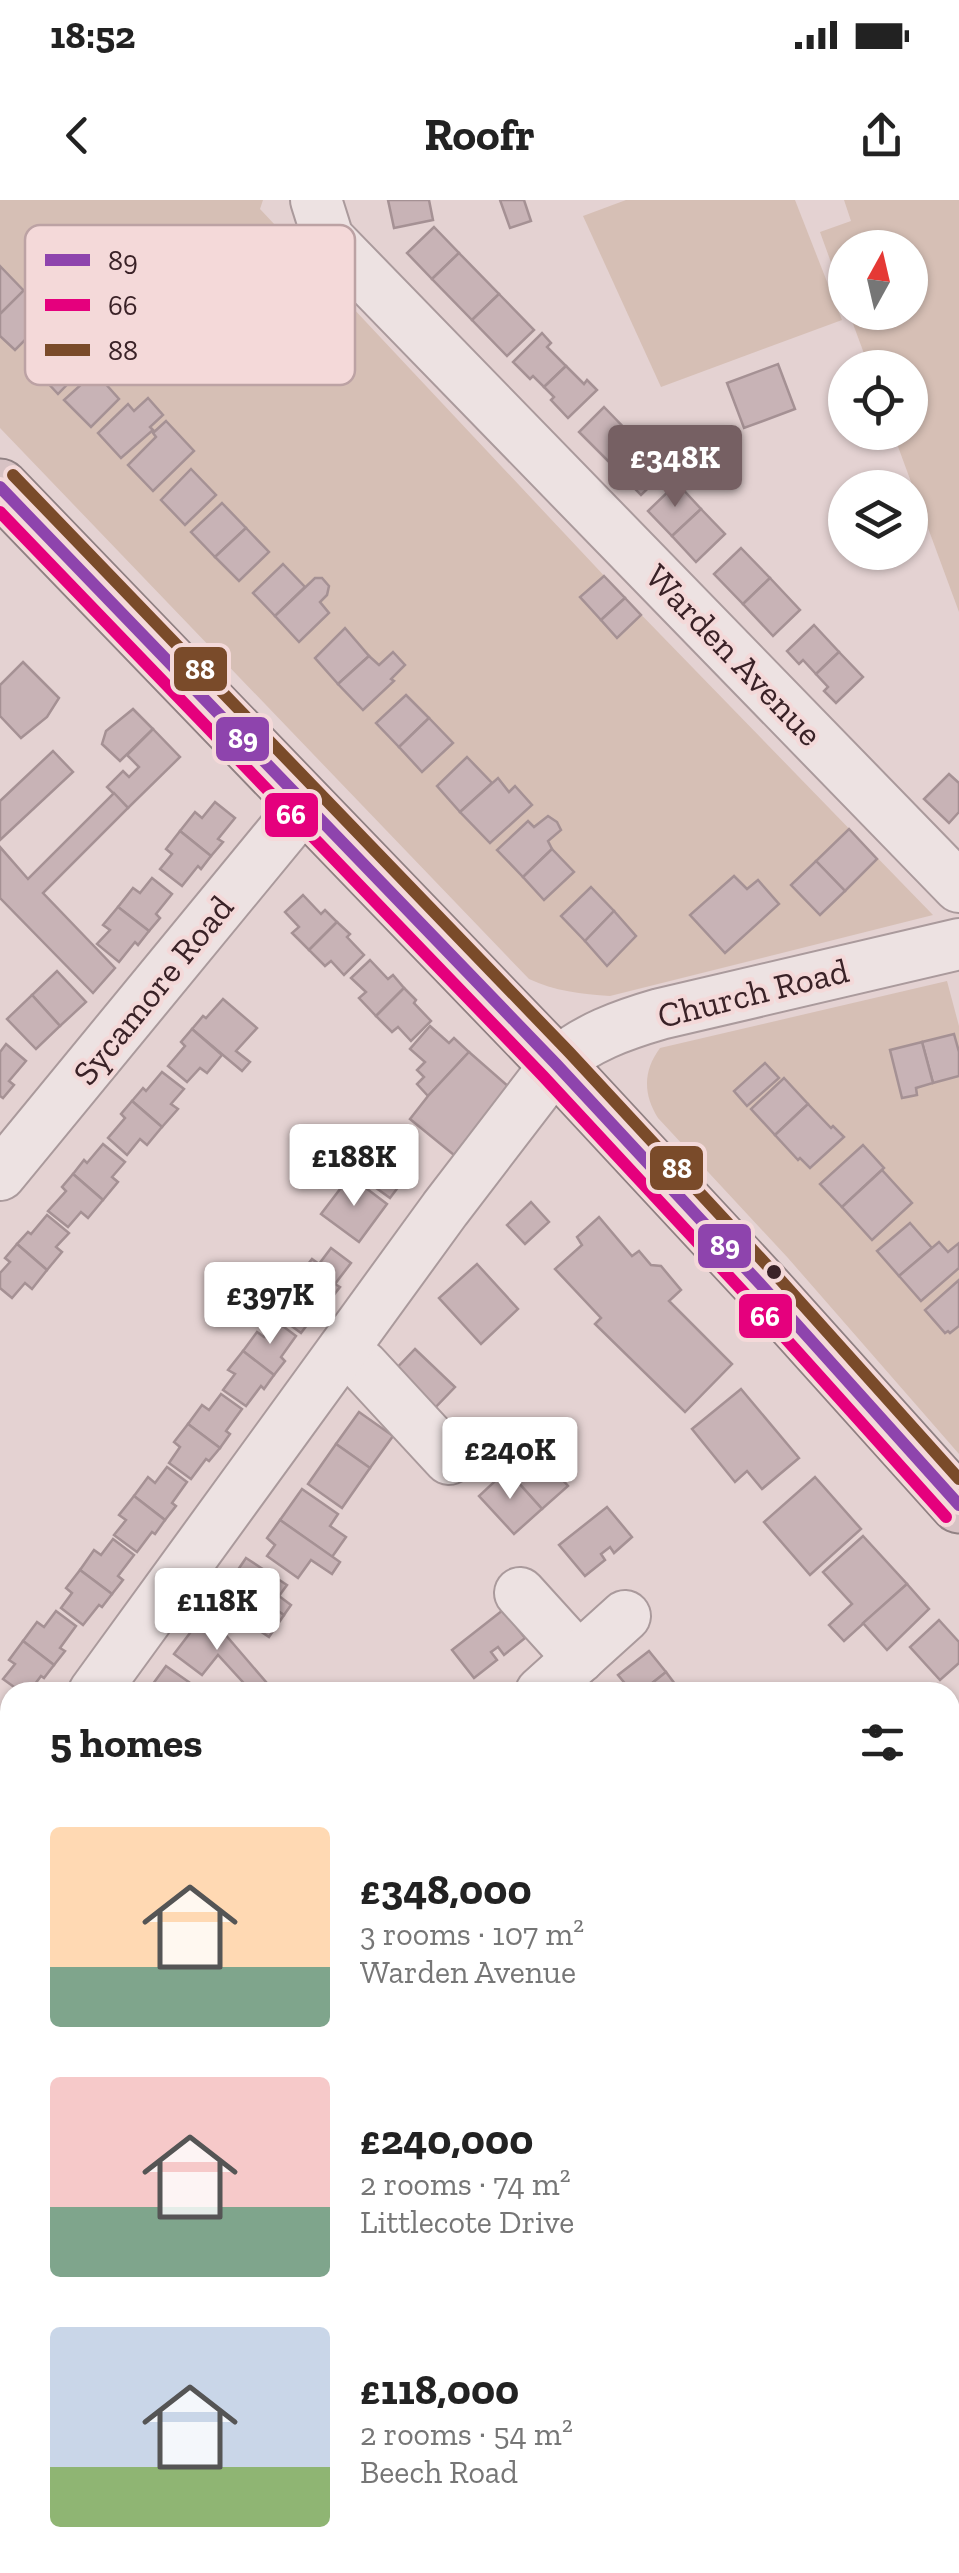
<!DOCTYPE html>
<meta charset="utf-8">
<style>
body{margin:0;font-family:"Zilla Slab",serif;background:#f6f6f6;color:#222;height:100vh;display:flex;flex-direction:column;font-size:38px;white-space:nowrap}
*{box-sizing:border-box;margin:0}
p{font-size:32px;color:#767676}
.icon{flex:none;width:55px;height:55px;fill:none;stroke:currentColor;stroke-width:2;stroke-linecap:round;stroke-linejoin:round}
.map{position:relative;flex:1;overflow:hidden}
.side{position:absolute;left:0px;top:1482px;width:960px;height:892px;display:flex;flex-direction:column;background:#fff;border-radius:30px 30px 0 0;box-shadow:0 2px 8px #0004}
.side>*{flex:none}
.needle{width:65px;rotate:8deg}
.buttons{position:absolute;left:828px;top:30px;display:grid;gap:20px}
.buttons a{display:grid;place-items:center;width:100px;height:100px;border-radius:50%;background:#fff;box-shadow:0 2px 8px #0004;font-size:50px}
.price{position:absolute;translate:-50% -85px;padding:0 22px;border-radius:10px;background:#fff;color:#222;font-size:32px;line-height:65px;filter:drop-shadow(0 2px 5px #0008)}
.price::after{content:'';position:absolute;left:50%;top:60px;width:30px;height:22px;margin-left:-15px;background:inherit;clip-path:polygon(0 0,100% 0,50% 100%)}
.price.active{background:#766063;color:#fff}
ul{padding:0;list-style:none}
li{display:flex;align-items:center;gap:30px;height:250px;padding:0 50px}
li span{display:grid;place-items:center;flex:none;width:280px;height:200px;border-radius:10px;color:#555}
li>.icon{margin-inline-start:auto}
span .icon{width:120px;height:120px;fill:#fffc;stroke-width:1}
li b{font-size:42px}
h2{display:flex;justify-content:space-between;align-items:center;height:120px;padding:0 50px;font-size:42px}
.status{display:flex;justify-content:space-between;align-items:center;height:70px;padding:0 50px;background:#fff;direction:ltr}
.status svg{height:28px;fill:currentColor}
header{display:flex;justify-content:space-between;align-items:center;height:130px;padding:0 50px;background:#fff;font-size:45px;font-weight:700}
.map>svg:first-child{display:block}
.green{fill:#d6bfb5}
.building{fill:#c8b3b6;stroke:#a59194;stroke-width:2.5}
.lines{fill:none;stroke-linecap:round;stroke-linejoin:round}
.minor-casing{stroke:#aa9a9c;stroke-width:54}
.highway-casing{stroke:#908183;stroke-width:59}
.minor{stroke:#ede2e2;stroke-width:50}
.highway{stroke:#d7c2c4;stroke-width:55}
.bus-1-casing{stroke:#f4d9d9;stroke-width:20}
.bus-2-casing{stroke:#f4d9d9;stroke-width:20}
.bus-3-casing{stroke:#f4d9d9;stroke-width:20}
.bus-1{stroke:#8e44ad;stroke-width:12}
.bus-2{stroke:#e5007d;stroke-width:12}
.bus-3{stroke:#7a4b2a;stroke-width:12}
.bus-dot{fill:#3a2227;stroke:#f4d9d9;stroke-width:4}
.labels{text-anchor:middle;stroke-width:8;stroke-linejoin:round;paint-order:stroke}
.street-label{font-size:35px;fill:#3a2227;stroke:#f4d9d9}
.key{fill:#f4d9d9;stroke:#bca2a4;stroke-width:2.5}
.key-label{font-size:28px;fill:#3a2227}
.line-badge{stroke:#f4d9d9;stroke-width:4}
.badge-label{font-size:28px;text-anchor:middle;font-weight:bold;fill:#fff}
</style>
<div class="status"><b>18:52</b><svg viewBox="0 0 49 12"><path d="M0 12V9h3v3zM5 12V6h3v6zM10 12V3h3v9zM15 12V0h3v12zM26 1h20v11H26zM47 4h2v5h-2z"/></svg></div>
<header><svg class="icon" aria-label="back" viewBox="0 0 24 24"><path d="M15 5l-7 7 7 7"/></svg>Roofr<svg class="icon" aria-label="share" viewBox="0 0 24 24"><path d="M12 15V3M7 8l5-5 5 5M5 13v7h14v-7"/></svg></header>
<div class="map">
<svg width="959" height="2373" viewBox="0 0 959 2373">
<rect width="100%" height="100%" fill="#e4d2d2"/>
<g class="green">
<path d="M0,0H263L260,9L625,398L933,715L610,796C582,794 554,791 529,779L0,228Z"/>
<polygon points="626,0 795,0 842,120 661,187 583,16"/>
<polygon points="844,0 959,0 959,412 893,233 910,232 910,168 869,167 849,113 910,112 910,48 845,48 845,101 820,32 851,21"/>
<path d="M947,781L959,826V1254L788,1058L658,918C643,894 643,871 660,848Z"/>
<polygon points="126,2365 486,2365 485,2373 124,2373"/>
</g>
<g class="building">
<polygon points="388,0 429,0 433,20 394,28"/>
<polygon points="500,0 524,0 531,21 510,28"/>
<polygon points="434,27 459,53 432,79 407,53"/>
<polygon points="459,53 499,94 472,120 432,79"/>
<polygon points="0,66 24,91 0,114"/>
<polygon points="44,70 61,88 41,108 49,116 15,150 0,136 0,114"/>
<polygon points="499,94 534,130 507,156 472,120"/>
<polygon points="542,133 551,143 547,147 566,166 544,187 533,176 530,179 513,162"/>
<polygon points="62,137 87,164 58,194 33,167"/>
<polygon points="778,164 795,209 744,228 727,183"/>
<polygon points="566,166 584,184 587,180 597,190 568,218 551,200 554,197 544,187"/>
<polygon points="95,172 119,199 91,227 64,200"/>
<polygon points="148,198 163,215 150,227 153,230 121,258 98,233 128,204 134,211"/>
<polygon points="604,207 635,239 610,263 579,232"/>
<polygon points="166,221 194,251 153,291 128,265 156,237 153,233"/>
<polygon points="635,239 667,270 641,295 610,263"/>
<polygon points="191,269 216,295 185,325 161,300"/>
<polygon points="677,283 701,309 672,336 648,311"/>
<polygon points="222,303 246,328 215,357 191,332"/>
<polygon points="701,309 725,334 696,362 672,336"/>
<polygon points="246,328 269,352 239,381 215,357"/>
<polygon points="741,348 770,378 743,404 714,374"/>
<polygon points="283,364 305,387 275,416 253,393"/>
<polygon points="604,376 625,398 601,420 580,397"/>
<polygon points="315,378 322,378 329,386 327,395 320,402 329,413 299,442 275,416"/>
<polygon points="770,378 800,410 773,436 743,404"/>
<polygon points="625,398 641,415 617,438 601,420"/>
<polygon points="814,425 839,452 816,474 803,460 799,464 787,451"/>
<polygon points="345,428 369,456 338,484 315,458"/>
<polygon points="393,452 405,465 391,479 394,481 363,510 338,484 369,456 379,465"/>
<polygon points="839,452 863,477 836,503 824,491 828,487 816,474"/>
<polygon points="23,462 59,498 47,517 21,538 0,516 0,485"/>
<polygon points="406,495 429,518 399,547 376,523"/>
<polygon points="133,509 153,529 120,561 102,544 106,531"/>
<polygon points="429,518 453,543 422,572 399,547"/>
<polygon points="153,529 180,557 128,608 107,587 123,571 129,577 139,567 127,555"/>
<polygon points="53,551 73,572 0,640 0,601"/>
<polygon points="467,557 492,583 460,612 437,586"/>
<polygon points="949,574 959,583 959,612 949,623 924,599"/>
<polygon points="498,578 509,592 515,586 532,605 490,643 460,612"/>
<polygon points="114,593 128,608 43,693 115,768 93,793 0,698 0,647 28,679"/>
<polygon points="215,602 235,618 218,639 223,642 211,656 180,631 195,612 202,618"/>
<polygon points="548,616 557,622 561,630 548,641 552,649 523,677 497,650 528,621 534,627"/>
<polygon points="849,629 877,659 845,691 816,661"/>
<polygon points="180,631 211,656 201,669 198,666 182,686 160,669 172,654 166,649"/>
<polygon points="552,649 574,672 544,700 523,677"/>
<polygon points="816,661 845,691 820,715 791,685"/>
<polygon points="734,676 747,689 758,680 779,704 725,753 690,715"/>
<polygon points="152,678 172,694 156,714 160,718 149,731 118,707 133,688 140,693"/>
<polygon points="591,687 614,711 585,741 561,716"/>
<polygon points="303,695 321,714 325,710 337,722 309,750 292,733 299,727 285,712"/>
<polygon points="118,707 149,731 138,745 135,742 119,762 97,744 110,730 103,725"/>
<polygon points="614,711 636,736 607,766 585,741"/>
<polygon points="337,722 350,734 347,737 364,755 344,775 331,761 325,766 309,750"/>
<polygon points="370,760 388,779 393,775 404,788 376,816 359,798 366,792 351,778"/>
<polygon points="57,771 86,802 60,826 32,795"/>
<polygon points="404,788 416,800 414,803 431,821 411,841 398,827 392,832 376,816"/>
<polygon points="32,795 60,826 36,849 7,819"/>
<polygon points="223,799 257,828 236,851 250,862 242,871 192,829 203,816 206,818"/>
<polygon points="430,826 449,843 454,838 469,852 428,896 417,884 424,877 417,870 425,862 410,849"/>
<polygon points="192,829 222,855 207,873 200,868 187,882 168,866 185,846 181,842"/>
<polygon points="954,834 959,852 959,876 933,883 922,842"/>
<polygon points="922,842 933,883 916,888 917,895 902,898 890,850"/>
<polygon points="6,844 26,861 9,881 14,885 3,898 0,896 0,852"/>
<polygon points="469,852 509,887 454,955 410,919 428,896"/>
<polygon points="765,863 779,878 747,906 734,891"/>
<polygon points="162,872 184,889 171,904 178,909 162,927 132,901 143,888 146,891"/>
<polygon points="784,878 808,904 775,935 751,909"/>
<polygon points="132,901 162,927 147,945 140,939 127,955 108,938 125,918 121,914"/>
<polygon points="808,904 831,928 833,926 844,937 810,968 800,958 798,960 775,935"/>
<polygon points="378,939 414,966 390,998 354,972"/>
<polygon points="103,944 125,962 112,977 118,982 103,1000 73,974 84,960 87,963"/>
<polygon points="863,945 884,968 842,1007 820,984"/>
<polygon points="882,970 912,1003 872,1040 842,1007"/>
<polygon points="73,974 103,1000 88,1018 81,1012 68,1027 48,1011 66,991 62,987"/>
<polygon points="350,976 387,1004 359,1042 321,1014"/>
<polygon points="531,1002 549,1022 525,1044 507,1025"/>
<polygon points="47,1015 69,1033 56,1047 62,1052 47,1070 17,1044 28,1032 31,1034"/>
<polygon points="599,1017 632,1056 639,1051 651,1065 661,1066 681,1090 669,1101 732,1164 685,1212 595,1124 601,1118 555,1069 582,1045 577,1037"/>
<polygon points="910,1023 932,1048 899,1076 877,1051"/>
<polygon points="939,1042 948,1052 959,1043 959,1068 921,1101 899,1076"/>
<polygon points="17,1044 47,1070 32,1089 25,1083 12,1098 0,1088 0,1073 10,1062 5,1058"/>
<polygon points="331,1048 351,1063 335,1084 340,1087 329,1101 297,1078 312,1059 319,1064"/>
<polygon points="477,1064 518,1109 481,1144 439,1098"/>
<polygon points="297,1078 329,1101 319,1115 316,1113 301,1133 278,1116 290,1101 283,1096"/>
<polygon points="959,1080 959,1126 950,1133 948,1131 945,1133 925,1110"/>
<polygon points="276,1121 296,1136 281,1157 285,1161 274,1175 243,1151 257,1132 264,1137"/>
<polygon points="415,1149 455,1187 430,1213 390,1175"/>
<polygon points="243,1151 274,1175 264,1189 261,1186 246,1206 223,1190 235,1174 228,1170"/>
<polygon points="741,1189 799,1258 762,1289 747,1271 735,1282 692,1229"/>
<polygon points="221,1194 242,1209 226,1231 230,1234 220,1248 188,1224 202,1205 209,1210"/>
<polygon points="359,1212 393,1236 370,1268 336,1244"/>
<polygon points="188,1224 220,1248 209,1261 206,1259 191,1279 169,1263 180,1247 174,1242"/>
<polygon points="336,1244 370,1268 342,1308 308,1284"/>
<polygon points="533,1247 568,1286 542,1309 507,1270"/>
<polygon points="167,1267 187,1282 172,1303 176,1306 165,1320 134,1296 148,1277 155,1283"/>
<polygon points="507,1270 542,1309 514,1334 479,1296"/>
<polygon points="815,1277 861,1329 810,1375 764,1322"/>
<polygon points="302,1289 338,1314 330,1326 346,1337 332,1357 280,1320"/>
<polygon points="134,1296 165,1320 155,1334 152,1332 137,1352 114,1335 126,1320 119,1315"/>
<polygon points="607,1307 632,1337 614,1353 610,1347 601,1354 605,1360 585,1376 559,1345"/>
<polygon points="280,1320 340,1362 332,1374 311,1360 298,1378 267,1356 275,1345 267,1338"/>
<polygon points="863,1336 907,1384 844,1441 829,1425 852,1404 823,1372"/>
<polygon points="113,1339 134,1355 118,1376 123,1380 112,1394 80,1370 94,1350 101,1355"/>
<polygon points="246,1358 287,1385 279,1396 291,1405 284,1415 231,1380"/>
<polygon points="80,1370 112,1394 102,1407 99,1405 83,1425 61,1408 72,1393 66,1388"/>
<polygon points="231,1380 284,1415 269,1437 226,1408 231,1401 221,1395"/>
<polygon points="907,1384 929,1409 887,1450 863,1423"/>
<polygon points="503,1410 525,1438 504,1455 498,1447 491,1452 497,1460 474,1478 452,1450"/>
<polygon points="56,1411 76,1426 60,1448 65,1451 54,1465 23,1441 37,1422 44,1427"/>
<polygon points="206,1412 266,1482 257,1492 252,1492 218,1455 202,1475 174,1454"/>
<polygon points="939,1420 959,1442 959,1463 940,1480 910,1447"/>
<polygon points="23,1441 54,1465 44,1478 41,1476 29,1492 21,1492 3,1479 15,1464 9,1460"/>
<polygon points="649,1451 666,1472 641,1492 632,1492 618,1475"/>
<polygon points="166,1466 203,1492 147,1492"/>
<polygon points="666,1472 681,1492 641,1492"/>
<polygon points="959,1917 959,1955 950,1945 950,1924"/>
<polygon points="950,2106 959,2106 959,2162 959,2151 950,2151"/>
<polygon points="743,2365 790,2365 797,2373 750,2373"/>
<polygon points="909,2365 941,2365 946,2370 943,2373 901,2373"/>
</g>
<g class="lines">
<g class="minor-casing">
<g id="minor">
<polyline points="316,0 328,38 959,687"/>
<polyline points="0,975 305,604"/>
<polyline points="343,1150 363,1166 449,1259"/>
<polyline points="520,1393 579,1458"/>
<path d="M94,1492L445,1009L556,864C586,838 622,825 660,814L959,744"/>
<polyline points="541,1492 625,1416"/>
<polyline points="0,1621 10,1608"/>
<polyline points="0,1675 10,1684"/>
<polyline points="950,2261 959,2274"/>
<polyline points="565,2365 580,2373"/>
<polyline points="518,2373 524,2365"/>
<polyline points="669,2373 676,2365"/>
</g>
</g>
<g class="highway-casing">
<polyline id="highway" points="0,287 556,864 763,1087 959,1305"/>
</g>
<use href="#minor" class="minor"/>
<use href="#highway" class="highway"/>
<g class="bus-1-casing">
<polyline id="bus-1" points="0,287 556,864 763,1087 959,1305"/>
</g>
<g class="bus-2-casing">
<polyline id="bus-2" points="0,312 543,876 750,1099 946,1317"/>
</g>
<g class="bus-3-casing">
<polyline id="bus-3" points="13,275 569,852 776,1075 959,1279"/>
</g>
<use href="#bus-1" class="bus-1"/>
<use href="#bus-2" class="bus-2"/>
<use href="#bus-3" class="bus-3"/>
</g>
<circle class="bus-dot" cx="774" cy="1072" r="9"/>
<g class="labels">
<g class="street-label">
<text transform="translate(734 455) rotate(46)" y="12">Warden Avenue</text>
<text transform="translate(153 790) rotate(-51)" y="12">Sycamore Road</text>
<text transform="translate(753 793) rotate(-14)" y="12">Church Road</text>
</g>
</g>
<rect x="25" y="25" width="330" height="160" rx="15" class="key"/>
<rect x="45" y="54" width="45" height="12" fill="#8e44ad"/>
<rect x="45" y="99" width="45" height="12" fill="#e5007d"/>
<rect x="45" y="144" width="45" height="12" fill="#7a4b2a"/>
<g class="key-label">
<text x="108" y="70">89</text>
<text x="108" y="115">66</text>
<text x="108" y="160">88</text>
</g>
<g class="line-badge">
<rect x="172" y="445" width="57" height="48" rx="10" fill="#7a4b2a"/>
<rect x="214" y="515" width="57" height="48" rx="10" fill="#8e44ad"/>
<rect x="263" y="591" width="57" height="48" rx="10" fill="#e5007d"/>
<rect x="648" y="944" width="57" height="48" rx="10" fill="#7a4b2a"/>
<rect x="696" y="1022" width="57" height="48" rx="10" fill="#8e44ad"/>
<rect x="737" y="1092" width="57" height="48" rx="10" fill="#e5007d"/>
</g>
<g class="badge-label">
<text x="200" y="479">88</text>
<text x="243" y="548">89</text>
<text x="291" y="624">66</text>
<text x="677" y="978">88</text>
<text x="725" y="1055">89</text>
<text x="765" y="1126">66</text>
</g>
</svg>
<div class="buttons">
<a><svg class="needle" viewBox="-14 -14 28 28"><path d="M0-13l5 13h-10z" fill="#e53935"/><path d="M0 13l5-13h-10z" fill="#767676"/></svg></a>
<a><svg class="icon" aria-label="locate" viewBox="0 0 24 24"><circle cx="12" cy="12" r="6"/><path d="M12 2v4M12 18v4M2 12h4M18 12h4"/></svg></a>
<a><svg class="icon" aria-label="layers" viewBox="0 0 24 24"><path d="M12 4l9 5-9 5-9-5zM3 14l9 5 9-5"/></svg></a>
</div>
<b class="price active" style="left:675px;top:310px">£348K</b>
<b class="price" style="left:354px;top:1009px">£188K</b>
<b class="price" style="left:270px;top:1147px">£397K</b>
<b class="price" style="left:510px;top:1302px">£240K</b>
<b class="price" style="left:217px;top:1453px">£118K</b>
<section class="side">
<h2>5 homes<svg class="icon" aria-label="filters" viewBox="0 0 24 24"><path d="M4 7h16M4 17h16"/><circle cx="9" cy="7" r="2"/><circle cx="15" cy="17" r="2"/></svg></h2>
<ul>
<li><span style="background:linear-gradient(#ffd9b3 70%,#7fa58c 0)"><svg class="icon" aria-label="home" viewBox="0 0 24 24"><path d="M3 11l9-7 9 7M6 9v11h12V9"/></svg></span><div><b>£348,000</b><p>3 rooms · 107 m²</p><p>Warden Avenue</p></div></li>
<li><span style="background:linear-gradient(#f6c9c9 65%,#7fa58c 0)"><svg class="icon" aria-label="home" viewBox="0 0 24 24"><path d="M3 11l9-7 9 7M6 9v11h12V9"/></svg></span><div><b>£240,000</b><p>2 rooms · 74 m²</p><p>Littlecote Drive</p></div></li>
<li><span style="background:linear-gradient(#c9d6e8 70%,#8fb573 0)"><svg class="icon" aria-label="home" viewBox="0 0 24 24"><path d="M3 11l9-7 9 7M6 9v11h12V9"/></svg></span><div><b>£118,000</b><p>2 rooms · 54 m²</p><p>Beech Road</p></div></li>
</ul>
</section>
</div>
